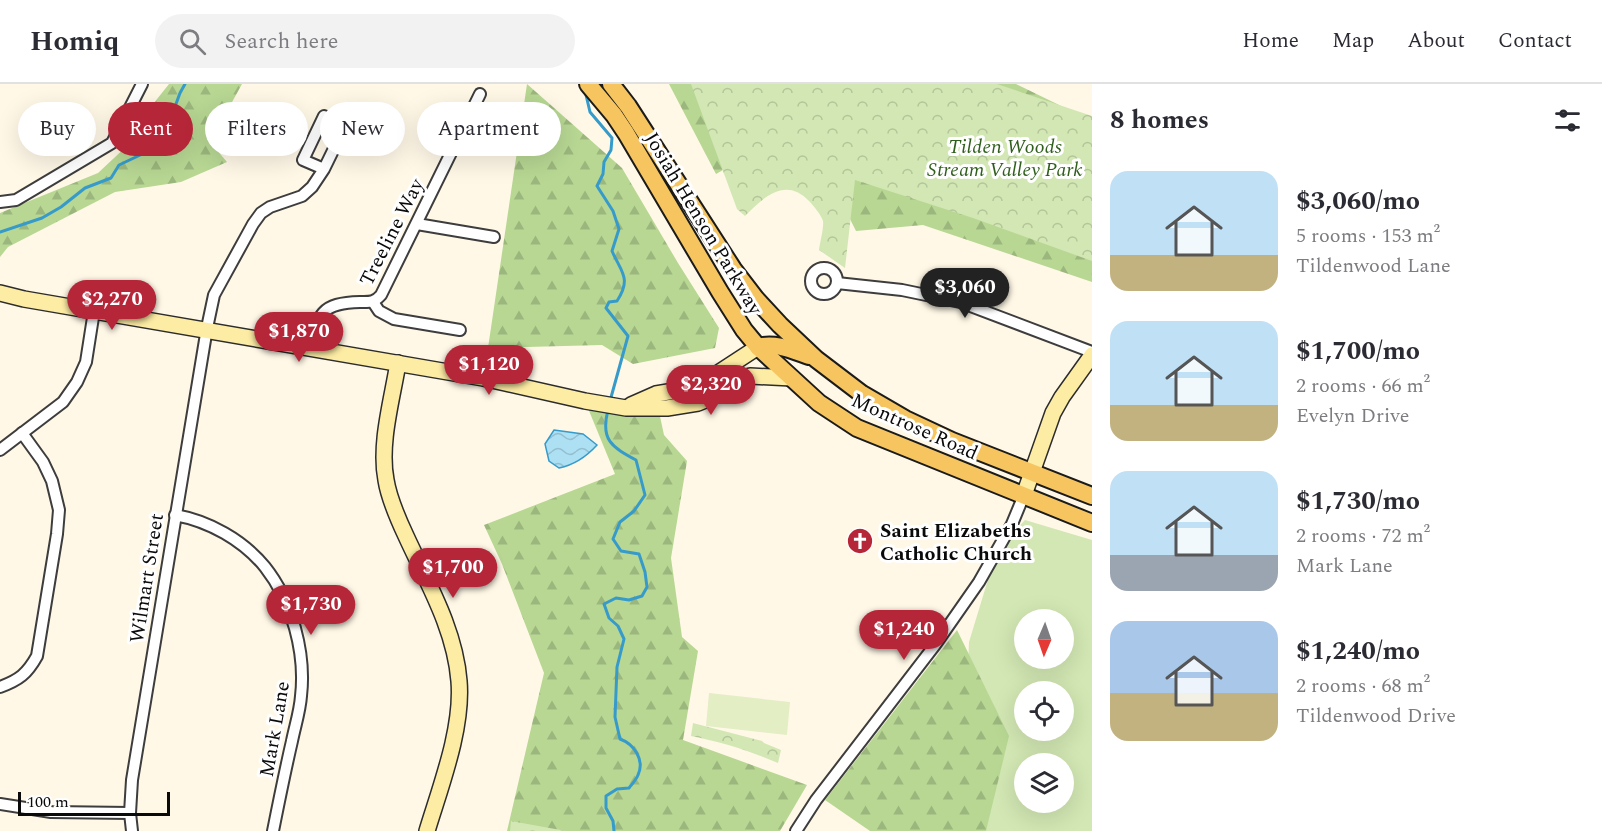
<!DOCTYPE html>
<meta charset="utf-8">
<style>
body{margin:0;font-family:Spectral,serif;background:#f2f2f3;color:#2b2b33;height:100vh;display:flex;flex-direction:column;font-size:22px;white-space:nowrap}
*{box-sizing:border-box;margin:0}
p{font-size:20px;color:#7c7c81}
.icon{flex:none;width:33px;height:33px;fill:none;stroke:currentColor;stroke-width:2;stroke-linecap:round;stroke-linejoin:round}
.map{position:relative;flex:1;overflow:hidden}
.side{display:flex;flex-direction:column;background:#fff;width:510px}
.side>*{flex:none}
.top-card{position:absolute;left:18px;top:18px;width:570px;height:54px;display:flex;gap:12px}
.needle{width:39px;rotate:182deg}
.buttons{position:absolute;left:1014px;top:525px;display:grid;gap:12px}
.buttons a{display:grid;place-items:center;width:60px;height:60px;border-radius:50%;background:#fff;box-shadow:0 6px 24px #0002;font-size:30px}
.scale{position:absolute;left:18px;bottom:15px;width:152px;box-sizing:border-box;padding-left:6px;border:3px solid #0a0a0a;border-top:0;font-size:16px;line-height:21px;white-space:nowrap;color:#0a0a0a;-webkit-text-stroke:4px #fff;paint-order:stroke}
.price{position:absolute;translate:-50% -51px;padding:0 14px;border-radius:21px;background:#b62639;color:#fff;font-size:20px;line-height:39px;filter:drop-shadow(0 2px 3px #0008)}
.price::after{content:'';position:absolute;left:50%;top:36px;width:18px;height:14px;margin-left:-9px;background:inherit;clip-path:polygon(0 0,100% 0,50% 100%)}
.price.selected{background:#222;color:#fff}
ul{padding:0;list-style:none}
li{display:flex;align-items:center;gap:18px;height:150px;padding:0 18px}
li span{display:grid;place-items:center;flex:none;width:168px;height:120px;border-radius:18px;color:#555}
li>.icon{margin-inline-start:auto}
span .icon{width:72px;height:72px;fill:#fffc;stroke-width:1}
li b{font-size:26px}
h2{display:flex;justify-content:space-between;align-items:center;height:72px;padding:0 18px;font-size:26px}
.pill{padding:0 21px;border-radius:27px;background:#fff;box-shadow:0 6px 24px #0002;font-size:21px;line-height:54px}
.pill.selected{background:#b62639;color:#fff}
header{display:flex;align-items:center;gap:36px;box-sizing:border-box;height:84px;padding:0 30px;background:#fff;border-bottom:2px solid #e1e1e2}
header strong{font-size:28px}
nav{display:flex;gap:33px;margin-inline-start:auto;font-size:21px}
.search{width:420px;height:54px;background:#f2f2f3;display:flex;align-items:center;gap:15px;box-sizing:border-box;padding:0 21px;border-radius:33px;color:#7c7c81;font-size:22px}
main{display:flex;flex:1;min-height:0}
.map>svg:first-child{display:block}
.grass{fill:#d2e7b3;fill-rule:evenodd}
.forest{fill:url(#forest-firs)}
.park{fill:url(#park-crowns)}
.pitch{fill:#e3eec5}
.water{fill:url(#water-waves);stroke:#369bca;stroke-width:1.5}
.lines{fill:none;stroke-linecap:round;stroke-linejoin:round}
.stream{stroke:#369bca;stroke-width:3}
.street-casing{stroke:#3d3d3d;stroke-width:14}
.secondary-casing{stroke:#2c2c2c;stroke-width:18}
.primary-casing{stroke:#1b1b1b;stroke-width:20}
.street{stroke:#fff;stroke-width:10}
.secondary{stroke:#fdeca4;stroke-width:15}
.primary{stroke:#f6c560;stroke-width:16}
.labels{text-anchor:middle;stroke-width:6;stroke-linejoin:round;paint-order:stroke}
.park-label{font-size:20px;font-style:italic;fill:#305f1d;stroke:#fff}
.street-label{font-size:20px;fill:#0a0a0a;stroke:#fff}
.poi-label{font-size:20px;font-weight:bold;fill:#0a0a0a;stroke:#fff;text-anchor:start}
</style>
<header>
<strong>Homiq</strong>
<div class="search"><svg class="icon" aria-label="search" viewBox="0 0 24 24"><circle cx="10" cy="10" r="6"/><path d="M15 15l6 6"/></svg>Search here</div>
<nav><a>Home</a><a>Map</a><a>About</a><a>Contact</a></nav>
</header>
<main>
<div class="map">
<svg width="1092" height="747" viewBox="0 0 1092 747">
<defs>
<pattern id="forest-firs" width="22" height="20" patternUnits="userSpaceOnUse" patternTransform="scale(1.5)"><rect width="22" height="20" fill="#b7d793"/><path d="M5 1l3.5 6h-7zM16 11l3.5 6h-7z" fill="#9cb77d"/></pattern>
<pattern id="park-crowns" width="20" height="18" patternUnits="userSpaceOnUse" patternTransform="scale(1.5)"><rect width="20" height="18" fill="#d2e7b3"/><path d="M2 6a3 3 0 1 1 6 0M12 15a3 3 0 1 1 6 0" fill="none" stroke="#b3c599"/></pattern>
<pattern id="water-waves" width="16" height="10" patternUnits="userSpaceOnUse" patternTransform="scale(1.5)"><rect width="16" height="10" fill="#aee0f4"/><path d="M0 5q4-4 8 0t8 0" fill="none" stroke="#94bfd0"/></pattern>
</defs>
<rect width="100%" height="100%" fill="#fff8e7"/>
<path class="grass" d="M1025,436L1092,456V747H949L968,580L969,558L997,466ZM1024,536H1064V574H1024ZM1024,608H1064V646H1024ZM1024,680H1064V718H1024Z"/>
<g class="forest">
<polygon points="169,0 242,0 210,58 227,78 181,98 115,108 8,163 0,173 0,129 98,89 129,60 142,34"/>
<polygon points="527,0 622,84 678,179 719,244 715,264 633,280 602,261 488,264"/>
<polygon points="669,0 1016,0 1092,37 1092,198 923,141 856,147 826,87 753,69 716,90"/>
<polygon points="585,317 658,323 664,351 687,377 671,474 682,553 698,567 683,656 807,701 780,747 507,747 544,589 502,480 484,441 615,390"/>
<polygon points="957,546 1009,652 986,747 870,747 825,716"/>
</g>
<g class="park">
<path d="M691,0H997L1092,32V177L973,134L855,96L845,184L819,166C820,158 824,144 823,137C821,131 814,122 809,117C785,92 763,114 745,132L737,125Z"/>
<path d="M693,639L762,657L764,659L781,666L778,679C750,667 722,658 691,652Z"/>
<polygon points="511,737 566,747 510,747"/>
</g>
<polygon class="pitch" points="709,609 790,618 787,651 706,642"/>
<path class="water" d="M554,346L583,350L597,361C587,372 574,381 559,384L549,377L545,360Z"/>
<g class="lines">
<g class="stream">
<path d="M589,8L586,11L590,28L612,54L611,66L604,78L603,90L597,102L613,127L619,145L612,167C621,188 632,194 617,217L609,218L606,224L628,252L610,317"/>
<polyline points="0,148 42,134 61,123 85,104 111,94 119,81 155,64 165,50 180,9 185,0"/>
<path d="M608,326C600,356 612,363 636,376L645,411L634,427L620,438L613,455L621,467L639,470L645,488L647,503L642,512L629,516L616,514L604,520L609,534L618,542L624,555L617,583L615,633L620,655C634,660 645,676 638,691C636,696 632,700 629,704L617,705L606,712V724L613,737L614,747"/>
</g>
<g class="street-casing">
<g id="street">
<polyline points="0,118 16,116 112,59 142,0"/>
<polyline points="417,140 494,153"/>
<circle cx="824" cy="197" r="13"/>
<polyline points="837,199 902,206 960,218 1092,268"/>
<polyline points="373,218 379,227 394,235 460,246"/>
<path d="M312,265C317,230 321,219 360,218C369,218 374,219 381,211L480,10"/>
<polyline points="0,366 63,318 77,298 86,278 94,227"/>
<path d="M175,431C209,437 243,456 265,483C292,517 306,569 301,612C300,627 295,642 292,657C285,687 279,717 273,747"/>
<path d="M0,603C19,596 27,590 37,572L57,450L59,426L52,397L43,378L22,349"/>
<polyline points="0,720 51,728 130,729"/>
<polyline points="132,747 130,729 132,696 207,244 214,211 253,140 261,129 270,123 302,112 312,103 324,85 345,42 324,32 303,76 324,85"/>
<polyline points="796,747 816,716 935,561 979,498 1012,440 1024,411"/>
</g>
</g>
<g class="secondary-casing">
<g id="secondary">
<polyline points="0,209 24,215 483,294 585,317 626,324 667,324 698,319 710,314 738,296 750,292 792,294"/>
<path d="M398,279C392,316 379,360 386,396C389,415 398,435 406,452C427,498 455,545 459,597C463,644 441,701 427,747"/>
<polyline points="631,321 656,310 686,305 698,300 709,295 758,263"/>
<polyline points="1024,411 1053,329 1062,313 1092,271"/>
</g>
</g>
<g class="primary-casing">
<g id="primary">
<polyline points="588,0 614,31 626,49 720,208 744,246 758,263 819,319 857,344 1092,439"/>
<polyline points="611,0 628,22 733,185 756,215 780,241 816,275 862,310 905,335 952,357 1092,412"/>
<path d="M758,263C775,258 792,266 809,272"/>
</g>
</g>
<use href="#street" class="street"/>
<use href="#secondary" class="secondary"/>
<use href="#primary" class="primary"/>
</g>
<defs>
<g id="church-disc" transform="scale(1.35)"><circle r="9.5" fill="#b62639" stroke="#fff"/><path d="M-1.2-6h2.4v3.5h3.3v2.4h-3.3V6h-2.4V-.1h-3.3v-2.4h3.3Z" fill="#fff"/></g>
</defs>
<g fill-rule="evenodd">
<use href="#church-disc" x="860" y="457"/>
</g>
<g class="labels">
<g class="park-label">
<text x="1005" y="69">Tilden Woods<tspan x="1005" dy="23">Stream Valley Park</tspan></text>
</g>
<g class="street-label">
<text transform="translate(704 139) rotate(59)" y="7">Josiah Henson Parkway</text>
<text transform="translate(391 148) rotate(-63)" y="7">Treeline Way</text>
<text transform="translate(915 342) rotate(24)" y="7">Montrose Road</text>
<text transform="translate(146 494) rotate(-81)" y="7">Wilmart Street</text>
<text transform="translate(274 645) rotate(-80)" y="7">Mark Lane</text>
</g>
<g class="poi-label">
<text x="880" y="453">Saint Elizabeths<tspan x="880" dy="23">Catholic Church</tspan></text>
</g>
</g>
</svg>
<div class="buttons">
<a><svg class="needle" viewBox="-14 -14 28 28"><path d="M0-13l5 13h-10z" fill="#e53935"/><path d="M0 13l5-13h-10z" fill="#7c7c81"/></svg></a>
<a><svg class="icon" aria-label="locate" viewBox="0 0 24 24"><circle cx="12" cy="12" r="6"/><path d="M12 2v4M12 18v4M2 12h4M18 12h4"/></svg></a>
<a><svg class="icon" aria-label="layers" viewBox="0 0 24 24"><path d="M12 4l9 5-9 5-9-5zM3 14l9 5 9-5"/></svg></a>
</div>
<div class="scale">100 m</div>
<b class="price selected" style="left:965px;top:235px">$3,060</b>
<b class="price" style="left:112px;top:247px">$2,270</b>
<b class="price" style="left:299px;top:279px">$1,870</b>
<b class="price" style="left:489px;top:312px">$1,120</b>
<b class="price" style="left:711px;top:332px">$2,320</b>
<b class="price" style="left:453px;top:515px">$1,700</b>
<b class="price" style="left:311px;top:552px">$1,730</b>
<b class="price" style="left:904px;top:577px">$1,240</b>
<div class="top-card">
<a class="pill">Buy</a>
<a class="pill selected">Rent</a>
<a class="pill">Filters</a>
<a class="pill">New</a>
<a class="pill">Apartment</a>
</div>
</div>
<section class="side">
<h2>8 homes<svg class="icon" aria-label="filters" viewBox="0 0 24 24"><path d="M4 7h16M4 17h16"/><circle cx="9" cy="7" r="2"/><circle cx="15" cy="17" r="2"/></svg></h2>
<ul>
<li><span style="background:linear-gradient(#bfe0f5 70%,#c2b280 0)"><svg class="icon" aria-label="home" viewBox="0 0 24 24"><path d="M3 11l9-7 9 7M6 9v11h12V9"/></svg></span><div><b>$3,060/mo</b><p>5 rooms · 153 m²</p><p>Tildenwood Lane</p></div></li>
<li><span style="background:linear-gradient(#bfe0f5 70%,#c2b280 0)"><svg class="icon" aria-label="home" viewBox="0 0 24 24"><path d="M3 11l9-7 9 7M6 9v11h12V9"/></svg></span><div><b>$1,700/mo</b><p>2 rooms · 66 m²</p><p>Evelyn Drive</p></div></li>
<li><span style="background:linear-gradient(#bfe0f5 70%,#9aa5b1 0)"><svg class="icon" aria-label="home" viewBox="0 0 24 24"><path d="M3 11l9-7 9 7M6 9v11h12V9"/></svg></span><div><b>$1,730/mo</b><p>2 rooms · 72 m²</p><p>Mark Lane</p></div></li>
<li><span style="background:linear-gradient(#a9c7e8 60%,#c2b280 0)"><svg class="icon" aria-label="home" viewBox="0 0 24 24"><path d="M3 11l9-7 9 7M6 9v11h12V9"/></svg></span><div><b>$1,240/mo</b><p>2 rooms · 68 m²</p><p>Tildenwood Drive</p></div></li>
</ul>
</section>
</main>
